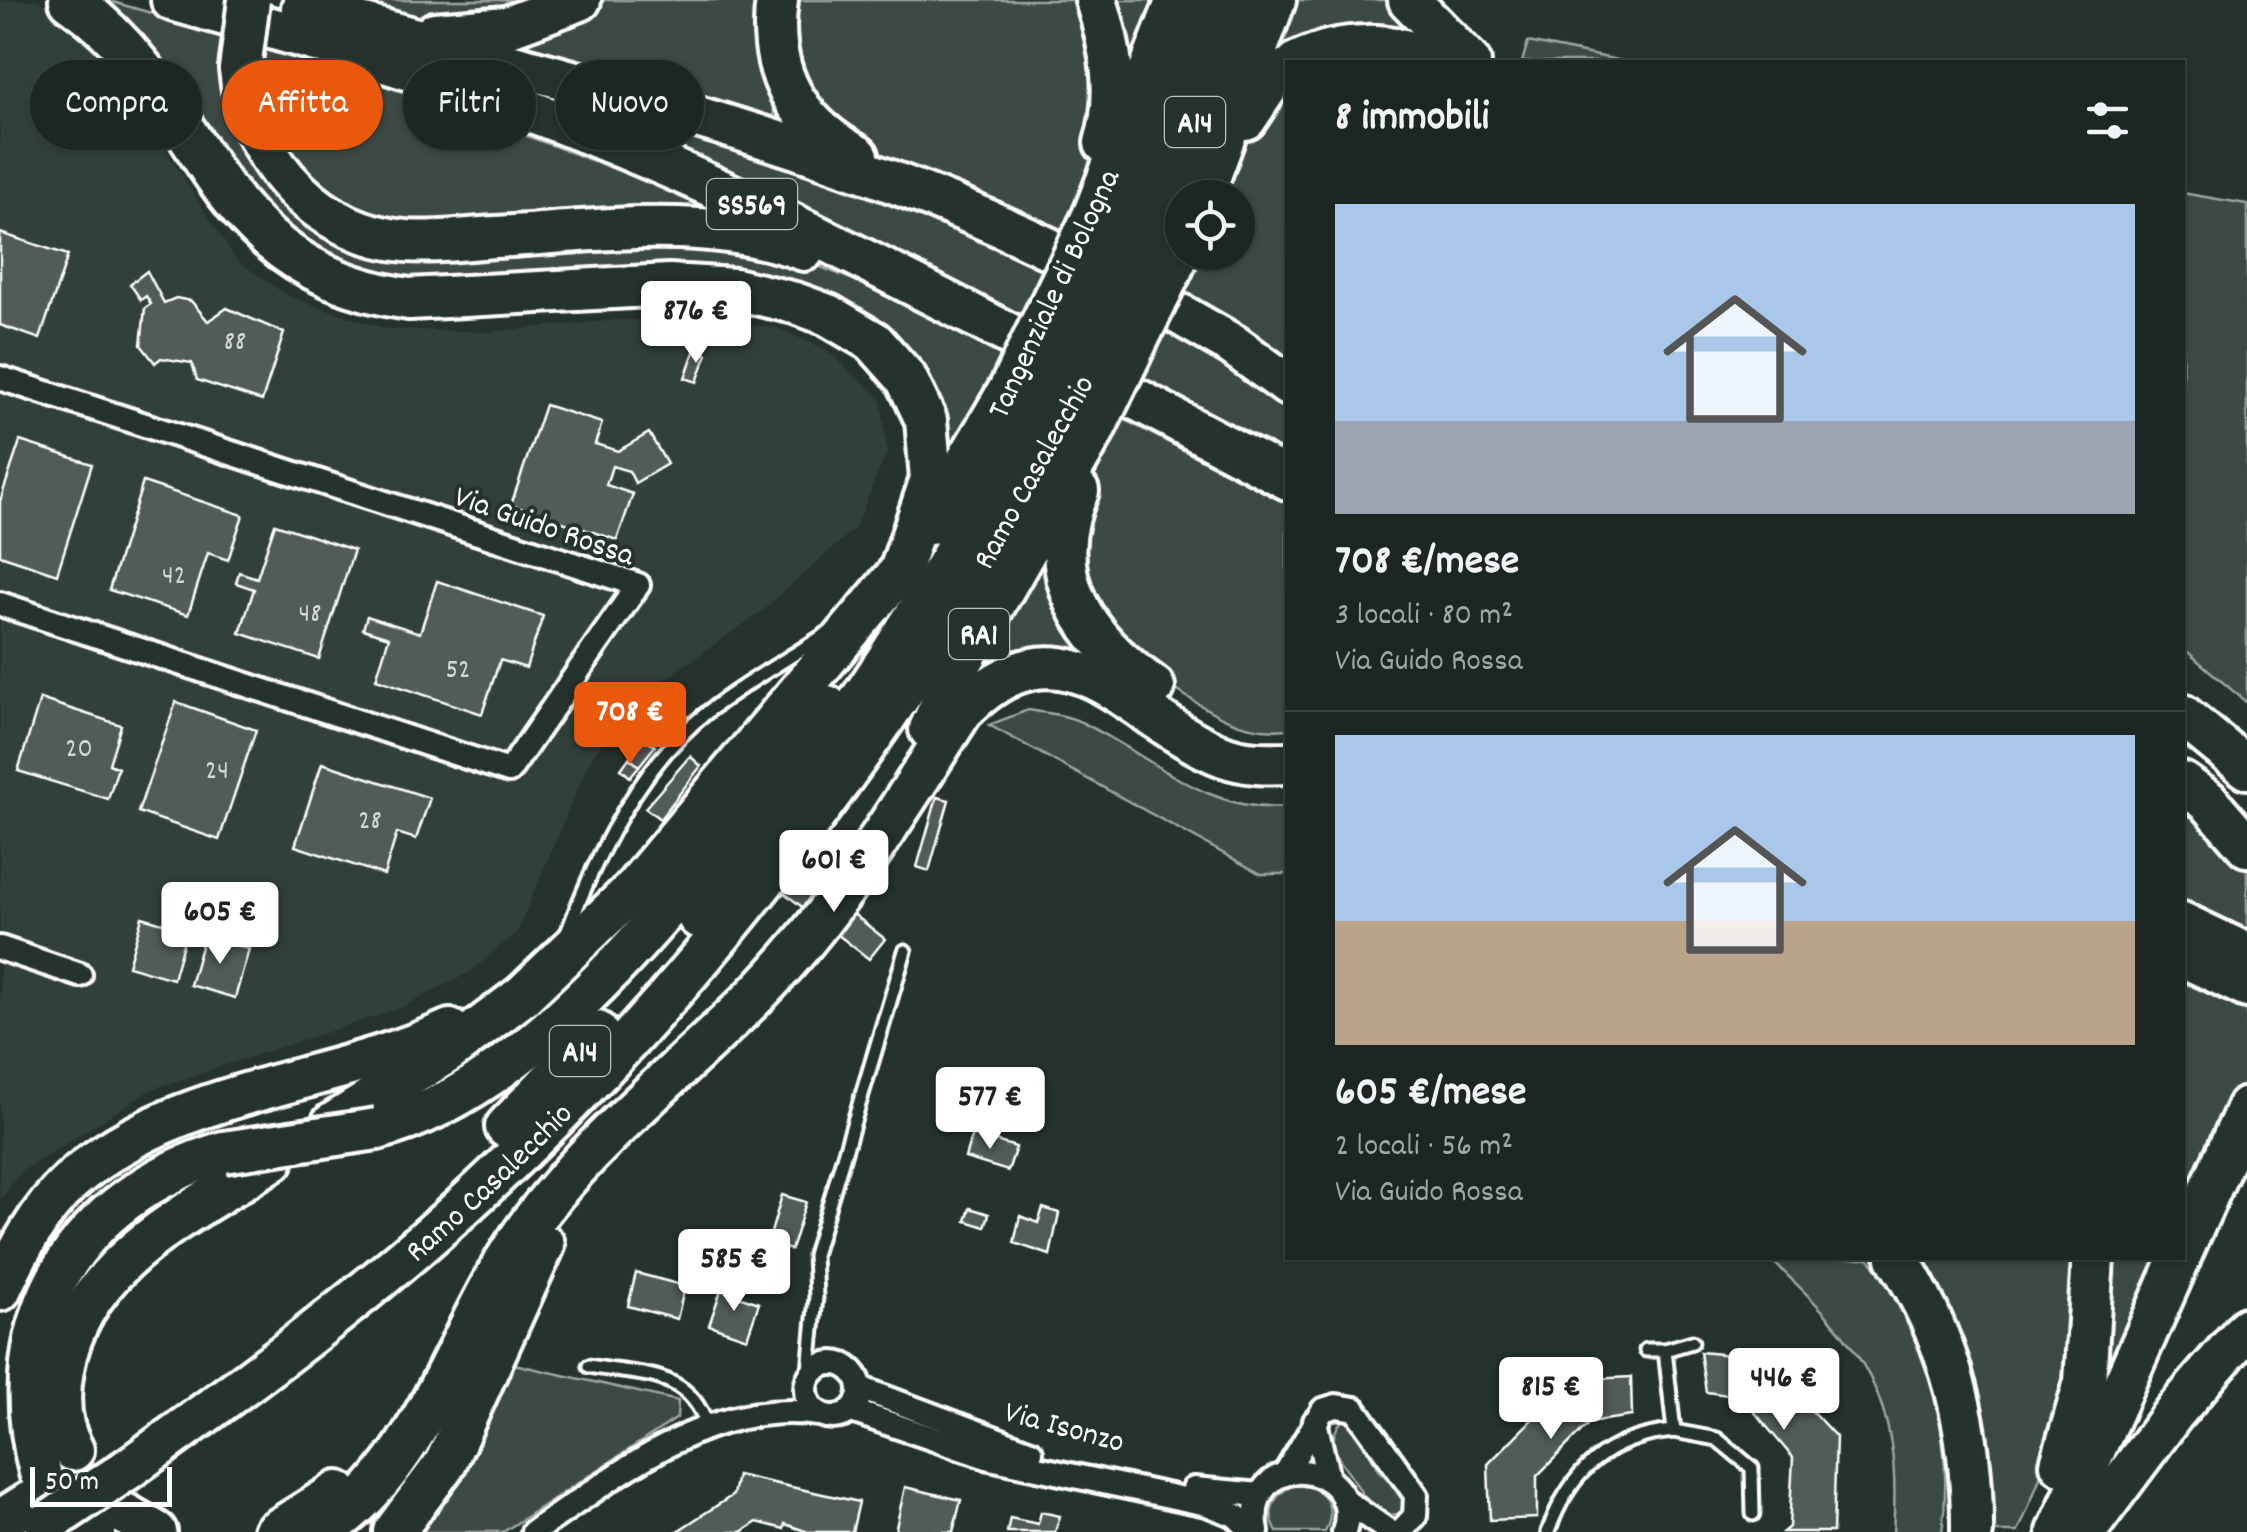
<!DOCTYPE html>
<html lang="it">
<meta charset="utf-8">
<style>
body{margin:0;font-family:Dekko,sans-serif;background:#252e2a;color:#f1f3f6;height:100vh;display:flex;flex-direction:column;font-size:38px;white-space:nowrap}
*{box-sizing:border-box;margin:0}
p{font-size:32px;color:#a0a5a5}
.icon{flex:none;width:55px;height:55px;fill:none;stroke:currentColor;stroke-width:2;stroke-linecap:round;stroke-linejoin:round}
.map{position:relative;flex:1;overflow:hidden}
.panel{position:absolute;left:1285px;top:60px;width:900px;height:1200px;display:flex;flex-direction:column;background:#1c2622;border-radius:0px;box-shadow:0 2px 8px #0004,0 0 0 2px #3a4340}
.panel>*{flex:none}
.guide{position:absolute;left:30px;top:60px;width:950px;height:90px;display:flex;gap:20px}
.tools{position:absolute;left:1165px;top:180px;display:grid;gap:20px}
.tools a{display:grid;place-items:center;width:90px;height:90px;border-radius:50%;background:#1c2622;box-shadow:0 2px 8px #0004,0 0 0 2px #3a4340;font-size:50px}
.scale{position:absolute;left:30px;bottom:25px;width:142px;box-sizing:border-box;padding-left:10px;border:5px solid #fff;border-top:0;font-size:28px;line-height:35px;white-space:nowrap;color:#fff;-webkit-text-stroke:8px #26332d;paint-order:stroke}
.price{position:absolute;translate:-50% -85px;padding:0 22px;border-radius:10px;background:#fff;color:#222;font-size:32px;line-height:65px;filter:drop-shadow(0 2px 5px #0008)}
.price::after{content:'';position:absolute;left:50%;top:60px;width:30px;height:22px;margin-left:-15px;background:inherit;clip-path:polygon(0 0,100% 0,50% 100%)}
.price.selected{background:#ea580c;color:#fff}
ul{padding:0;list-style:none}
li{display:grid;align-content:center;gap:20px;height:530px;padding:0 50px}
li+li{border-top:2px solid #3a4340}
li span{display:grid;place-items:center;height:310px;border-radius:0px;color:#555}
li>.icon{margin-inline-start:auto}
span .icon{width:180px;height:180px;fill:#fffc;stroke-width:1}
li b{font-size:42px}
h2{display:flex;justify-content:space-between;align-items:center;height:120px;padding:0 50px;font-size:42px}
.tag{padding:0 35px;border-radius:45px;background:#1c2622;box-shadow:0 2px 8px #0004,0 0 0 2px #3a4340;font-size:35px;line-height:90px}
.tag.selected{background:#ea580c;color:#fff}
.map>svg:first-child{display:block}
.built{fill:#333f3a}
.green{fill:#3e4944;stroke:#9ea4a2;stroke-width:2.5}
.building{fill:#515c57;stroke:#fff;stroke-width:2.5}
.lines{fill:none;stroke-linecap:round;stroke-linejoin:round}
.lane-casing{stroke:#fff;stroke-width:19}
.street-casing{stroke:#fff;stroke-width:30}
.highway-casing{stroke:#fff;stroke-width:48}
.lane{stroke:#26332d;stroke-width:11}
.street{stroke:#26332d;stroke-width:22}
.highway{stroke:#26332d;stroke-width:40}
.highway-bridge-casing{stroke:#fff;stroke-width:48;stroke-linecap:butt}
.highway-bridge{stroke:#26332d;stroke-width:40}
.labels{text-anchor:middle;stroke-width:8;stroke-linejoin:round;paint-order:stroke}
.number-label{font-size:28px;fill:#d4d6d5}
.shield{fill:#26332d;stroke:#bec2c0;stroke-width:2.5}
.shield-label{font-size:30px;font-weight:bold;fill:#fff}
.street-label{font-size:32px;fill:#fff;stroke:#26332d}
</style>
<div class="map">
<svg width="2247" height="1532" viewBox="0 0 2247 1532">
<rect width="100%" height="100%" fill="#26332d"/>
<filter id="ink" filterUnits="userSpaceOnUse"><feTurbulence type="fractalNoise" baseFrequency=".01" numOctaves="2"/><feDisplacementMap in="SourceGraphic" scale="20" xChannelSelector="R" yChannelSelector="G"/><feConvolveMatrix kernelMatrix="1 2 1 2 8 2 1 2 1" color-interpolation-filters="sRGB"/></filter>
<g filter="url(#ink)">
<polygon class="built" points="0,0 37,0 111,47 164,147 236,260 288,296 386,329 488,332 618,320 705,319 777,328 825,349 881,399 887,452 855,528 765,609 641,696 590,759 517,932 470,972 401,1008 152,1089 21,1172 0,1200"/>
<g class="green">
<polygon points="341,0 550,0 448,23"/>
<polygon points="602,0 761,0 774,114 770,118 506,43"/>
<polygon points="786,0 1087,0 1098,146 1072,209 1193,270 1201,253 1238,252 1238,198 1223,197 1256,111 1287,79 1287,357 1195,298 1061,229 866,149 815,114 784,35"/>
<polygon points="1106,0 1156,0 1129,74"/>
<polygon points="1294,0 1395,0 1446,54 1276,57"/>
<path d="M113,2C323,61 527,130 729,216L728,220C652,212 575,222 500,228C460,231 417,237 378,227C301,208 259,139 249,65L227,64L238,120L262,165L301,209L342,235L417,253L572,241L675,239L777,250L859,282L1287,504V729C1243,734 1211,713 1175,689C1108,645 1051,591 1080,501C1088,479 1103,461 1113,440L990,377L942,465C938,406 912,351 860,320C751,255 624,276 504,284C444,289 389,291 333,267C211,213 196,93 105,11Z"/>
<polygon points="1528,42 1628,62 1522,62"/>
<polygon points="435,57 887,196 1173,325 1287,403 1287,456 1019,320"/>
<polygon points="2182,193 2247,204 2247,703 2183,648"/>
<polygon points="1049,549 1096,656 977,674"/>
<path d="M1028,710C1045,713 1065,714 1081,722C1149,754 1206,814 1287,807V874H1261L989,725Z"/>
<polygon points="2182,793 2247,862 2247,929 2183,899"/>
<polygon points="2182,977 2247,1007 2247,1080 2183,1225"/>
<path d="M1769,1258H1869C1928,1334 1955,1435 1942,1532H1893C1903,1398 1863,1345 1769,1258Z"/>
<path d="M1918,1258H2076C2075,1361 2060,1437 2018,1532H1988Z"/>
<polygon points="2106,1258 2168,1258 2098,1415"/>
<polygon points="514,1364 678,1401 677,1418 503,1532 408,1532 469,1445"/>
<path d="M1342,1420L1354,1421L1378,1470L1406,1496L1402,1513L1384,1516C1366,1504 1364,1495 1352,1478C1339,1459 1323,1444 1342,1420Z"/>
<path d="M1292,1486C1321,1482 1339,1505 1325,1532H1277C1266,1513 1272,1495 1292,1486Z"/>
</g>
<g class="building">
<polygon points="0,233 68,255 40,339 0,325"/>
<polygon points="147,271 164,303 176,298 191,301 208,321 227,308 284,333 262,401 197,380 192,363 161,358 155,363 141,345 145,308 151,304 146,296 141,300 130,284"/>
<polygon points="695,349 707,354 697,382 685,378"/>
<polygon points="545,405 602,423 595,444 618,451 649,433 667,464 635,483 629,471 612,466 606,485 633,494 617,540 511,505"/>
<polygon points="20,441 92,464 57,574 0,555 0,501"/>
<polygon points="143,482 243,515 228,560 208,553 188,615 109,590"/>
<polygon points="275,524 354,550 319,659 240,633 254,589 236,583 239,572 257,578"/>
<polygon points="437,581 543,616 526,668 500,660 482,714 376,679 389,637 363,629 367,616 420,633"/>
<polygon points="40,699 121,725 109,764 118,768 108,799 18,771"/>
<polygon points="176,702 256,730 219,840 138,812"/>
<polygon points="645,739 655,746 639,766 629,758"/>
<polygon points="690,756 701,766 660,819 645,808"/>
<polygon points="629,758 639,766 630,777 621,769"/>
<polygon points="322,763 430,798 416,839 397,833 384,875 295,846"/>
<polygon points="937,797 949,800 929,871 917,867"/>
<polygon points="799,871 885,939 869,959 783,892"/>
<polygon points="142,917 187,930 173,979 128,966"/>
<polygon points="204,936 249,949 235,998 190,985"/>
<polygon points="1022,1097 1034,1100 1029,1119 1017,1116"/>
<polygon points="972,1134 1016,1147 1008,1171 965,1158"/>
<polygon points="782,1195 806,1202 791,1250 768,1243"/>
<polygon points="970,1208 989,1214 985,1227 966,1221"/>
<polygon points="1043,1208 1059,1213 1050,1255 1014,1243 1020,1216 1038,1223"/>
<polygon points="636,1273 685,1286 677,1319 628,1306"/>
<polygon points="721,1290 759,1303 747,1338 709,1325"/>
<polygon points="1700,1352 1763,1358 1836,1437 1833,1532 1783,1532 1789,1527 1793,1458 1742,1397 1706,1392"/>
<polygon points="1631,1377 1632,1416 1590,1422 1537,1476 1537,1518 1490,1520 1488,1464 1571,1380"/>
<polygon points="737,1475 859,1502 852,1532 808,1532 785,1524 784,1529 757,1522 742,1532 676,1532 733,1495"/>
<polygon points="905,1487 961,1500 953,1532 895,1532"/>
<polygon points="1041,1512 1060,1516 1055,1532 1007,1532 1010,1518 1038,1524"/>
</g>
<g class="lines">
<g class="lane-casing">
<g id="lane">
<path d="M567,933C596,854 642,762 710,710C746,682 788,659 826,634"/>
<polyline points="1665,1350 1692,1342"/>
<path d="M589,1366C641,1376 689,1369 707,1426"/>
<polyline points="808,1381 816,1297 814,1255 905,951"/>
<polyline points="1674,1431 1717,1439 1752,1468 1753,1514"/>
<path d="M1548,1532C1570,1470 1608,1437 1674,1431L1665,1350H1646"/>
</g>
</g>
<g class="street-casing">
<g id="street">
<polyline points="0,378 638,585 509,771 0,604"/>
<polyline points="0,948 80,975"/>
<circle cx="833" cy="1390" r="27"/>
<polyline points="860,1388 1031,1452"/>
<polyline points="852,1411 990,1458 1207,1504 1235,1515 1253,1532"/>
<polyline points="1315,1421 1328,1479"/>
<polyline points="1285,1474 1323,1410 1336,1406 1355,1409 1416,1495 1415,1516 1400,1532"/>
<polyline points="1194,1489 1260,1495"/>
<polyline points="1344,1500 1390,1532"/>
<path d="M533,1532C621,1474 708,1398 819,1414"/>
<path d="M1257,1532C1241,1445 1367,1459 1344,1532"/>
</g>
</g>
<g class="highway-casing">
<g id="highway">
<path d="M70,0C213,99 199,268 409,299L669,285L735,289L795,303L828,315L874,342L906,378L926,420L931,479L900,571L633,890L522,996L448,1052L332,1124"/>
<path d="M172,0C304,37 436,74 564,124C718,183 864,259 1011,335"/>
<path d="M777,0C767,70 795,123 858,156"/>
<path d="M1096,0C1111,47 1120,95 1105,143"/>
<polyline points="1409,0 1470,62"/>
<path d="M302,8C550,77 823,138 1054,251"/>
<polyline points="435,33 507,27 580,0"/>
<path d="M1298,62C1340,42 1392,39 1434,62"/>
<path d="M240,69C247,151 307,224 390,239C424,245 461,239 496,237C598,231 705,214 804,250"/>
<polyline points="1246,119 1272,80 1288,69"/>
<polyline points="1202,198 1275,0"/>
<polyline points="1094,214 1177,0"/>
<polyline points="1120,232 1207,0"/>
<polyline points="1146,243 1239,0"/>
<polyline points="1181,315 1233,345 1288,385"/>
<polyline points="1138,400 1288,479"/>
<path d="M1078,491C1040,576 1086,640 1154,687"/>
<polyline points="930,524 1009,390"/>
<polyline points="2182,715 2247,768"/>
<polyline points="930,729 955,674 1091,436"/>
<polyline points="2182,783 2208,801 2247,846"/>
<path d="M698,917C830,758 941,586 1038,404"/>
<polyline points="2182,923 2247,954"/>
<polyline points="2182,956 2247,987"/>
<polyline points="506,1127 597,1032"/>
<path d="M377,1129C551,1087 720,843 827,706"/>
<polyline points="2182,1252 2247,1108"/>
<path d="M1897,1258C1952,1342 1973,1432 1972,1532"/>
<path d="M0,1290C18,1251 39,1211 70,1182C170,1089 331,1085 450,1030"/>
<path d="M73,1450C59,1426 58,1396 63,1369C82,1260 190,1214 273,1160"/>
<polyline points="2061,1464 2085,1382 2093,1258"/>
<path id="s1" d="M125,1471C245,1385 366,1297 474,1196C632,1050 783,870 903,691C962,603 1010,509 1063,418"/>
<path d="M40,1472C0,1317 77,1196 224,1152"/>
<polyline points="118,1510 156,1532"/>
<polyline points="0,1521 30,1502"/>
<polyline points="92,1530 95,1532"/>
<polyline points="274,1532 338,1492"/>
<path d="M322,1532C416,1473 451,1349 507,1258C570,1155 673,1079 757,994C839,910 899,809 962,711C1069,604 1129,722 1226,757C1246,764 1267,764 1288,763"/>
<polyline points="394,1532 445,1464 544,1245"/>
<polyline points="2058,1532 2180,1258"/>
<polyline points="2085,1532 2173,1414 2247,1328"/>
</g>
</g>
<use href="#lane" class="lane"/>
<use href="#street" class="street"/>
<use href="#highway" class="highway"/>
<g class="highway-bridge-casing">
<g id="highway-bridge">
<polyline points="240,69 249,0"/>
<polyline points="1009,390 1094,214"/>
<polyline points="1038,404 1120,232"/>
<polyline points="1063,418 1146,243"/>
<polyline points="1091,436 1177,258"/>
<polyline points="224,1152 377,1129"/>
<polyline points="46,1524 125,1471"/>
</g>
</g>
<use href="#highway-bridge" class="highway-bridge"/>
</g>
</g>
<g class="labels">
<g class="number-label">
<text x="235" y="349">88</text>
<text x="174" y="583">42</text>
<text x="310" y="621">48</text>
<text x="458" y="677">52</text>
<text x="79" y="756">20</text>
<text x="217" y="778">24</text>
<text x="370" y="828">28</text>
</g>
<g class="shield">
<rect x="1165" y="97" width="60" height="50" rx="8"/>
<rect x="707" y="179" width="90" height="50" rx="8"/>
<rect x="949" y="609" width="60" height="50" rx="8"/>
<rect x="550" y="1026" width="60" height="50" rx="8"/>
</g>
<g class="shield-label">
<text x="1195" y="132">A14</text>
<text x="752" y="214">SS569</text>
<text x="979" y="644">RA1</text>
<text x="580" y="1061">A14</text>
</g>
<g class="street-label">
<text transform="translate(1052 293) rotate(-65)" y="11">Tangenziale di Bologna</text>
<text transform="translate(1032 471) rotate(-61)" y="11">Ramo Casalecchio</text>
<text transform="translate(545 524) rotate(19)" y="11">Via Guido Rossa</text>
<text dy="11" stroke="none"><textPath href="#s1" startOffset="465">Ramo Casalecchio</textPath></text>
<text transform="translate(1065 1425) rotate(15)" y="11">Via Isonzo</text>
</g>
</g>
</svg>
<div class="tools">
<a><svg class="icon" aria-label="locate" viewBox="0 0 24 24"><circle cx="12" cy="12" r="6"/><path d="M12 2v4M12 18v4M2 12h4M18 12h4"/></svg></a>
</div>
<div class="scale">50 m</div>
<b class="price" style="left:696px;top:366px">876 €</b>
<b class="price selected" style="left:630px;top:767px">708 €</b>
<b class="price" style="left:834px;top:915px">601 €</b>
<b class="price" style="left:220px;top:967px">605 €</b>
<b class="price" style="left:990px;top:1152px">577 €</b>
<b class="price" style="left:734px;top:1314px">585 €</b>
<b class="price" style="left:1784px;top:1433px">446 €</b>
<b class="price" style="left:1551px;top:1442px">815 €</b>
<div class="guide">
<a class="tag">Compra</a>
<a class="tag selected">Affitta</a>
<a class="tag">Filtri</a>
<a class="tag">Nuovo</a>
</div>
<section class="panel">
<h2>8 immobili<svg class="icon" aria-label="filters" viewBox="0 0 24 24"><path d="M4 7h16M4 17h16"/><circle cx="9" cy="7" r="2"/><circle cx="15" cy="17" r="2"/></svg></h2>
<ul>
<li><span style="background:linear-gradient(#a9c7e8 70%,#9aa5b1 0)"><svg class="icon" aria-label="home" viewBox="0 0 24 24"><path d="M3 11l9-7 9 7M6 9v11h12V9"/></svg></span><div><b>708 €/mese</b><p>3 locali · 80 m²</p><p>Via Guido Rossa</p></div></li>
<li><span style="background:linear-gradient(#a9c7e8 60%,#b9a48a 0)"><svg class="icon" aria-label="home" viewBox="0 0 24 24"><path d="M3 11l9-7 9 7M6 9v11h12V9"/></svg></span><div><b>605 €/mese</b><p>2 locali · 56 m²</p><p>Via Guido Rossa</p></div></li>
</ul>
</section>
</div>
